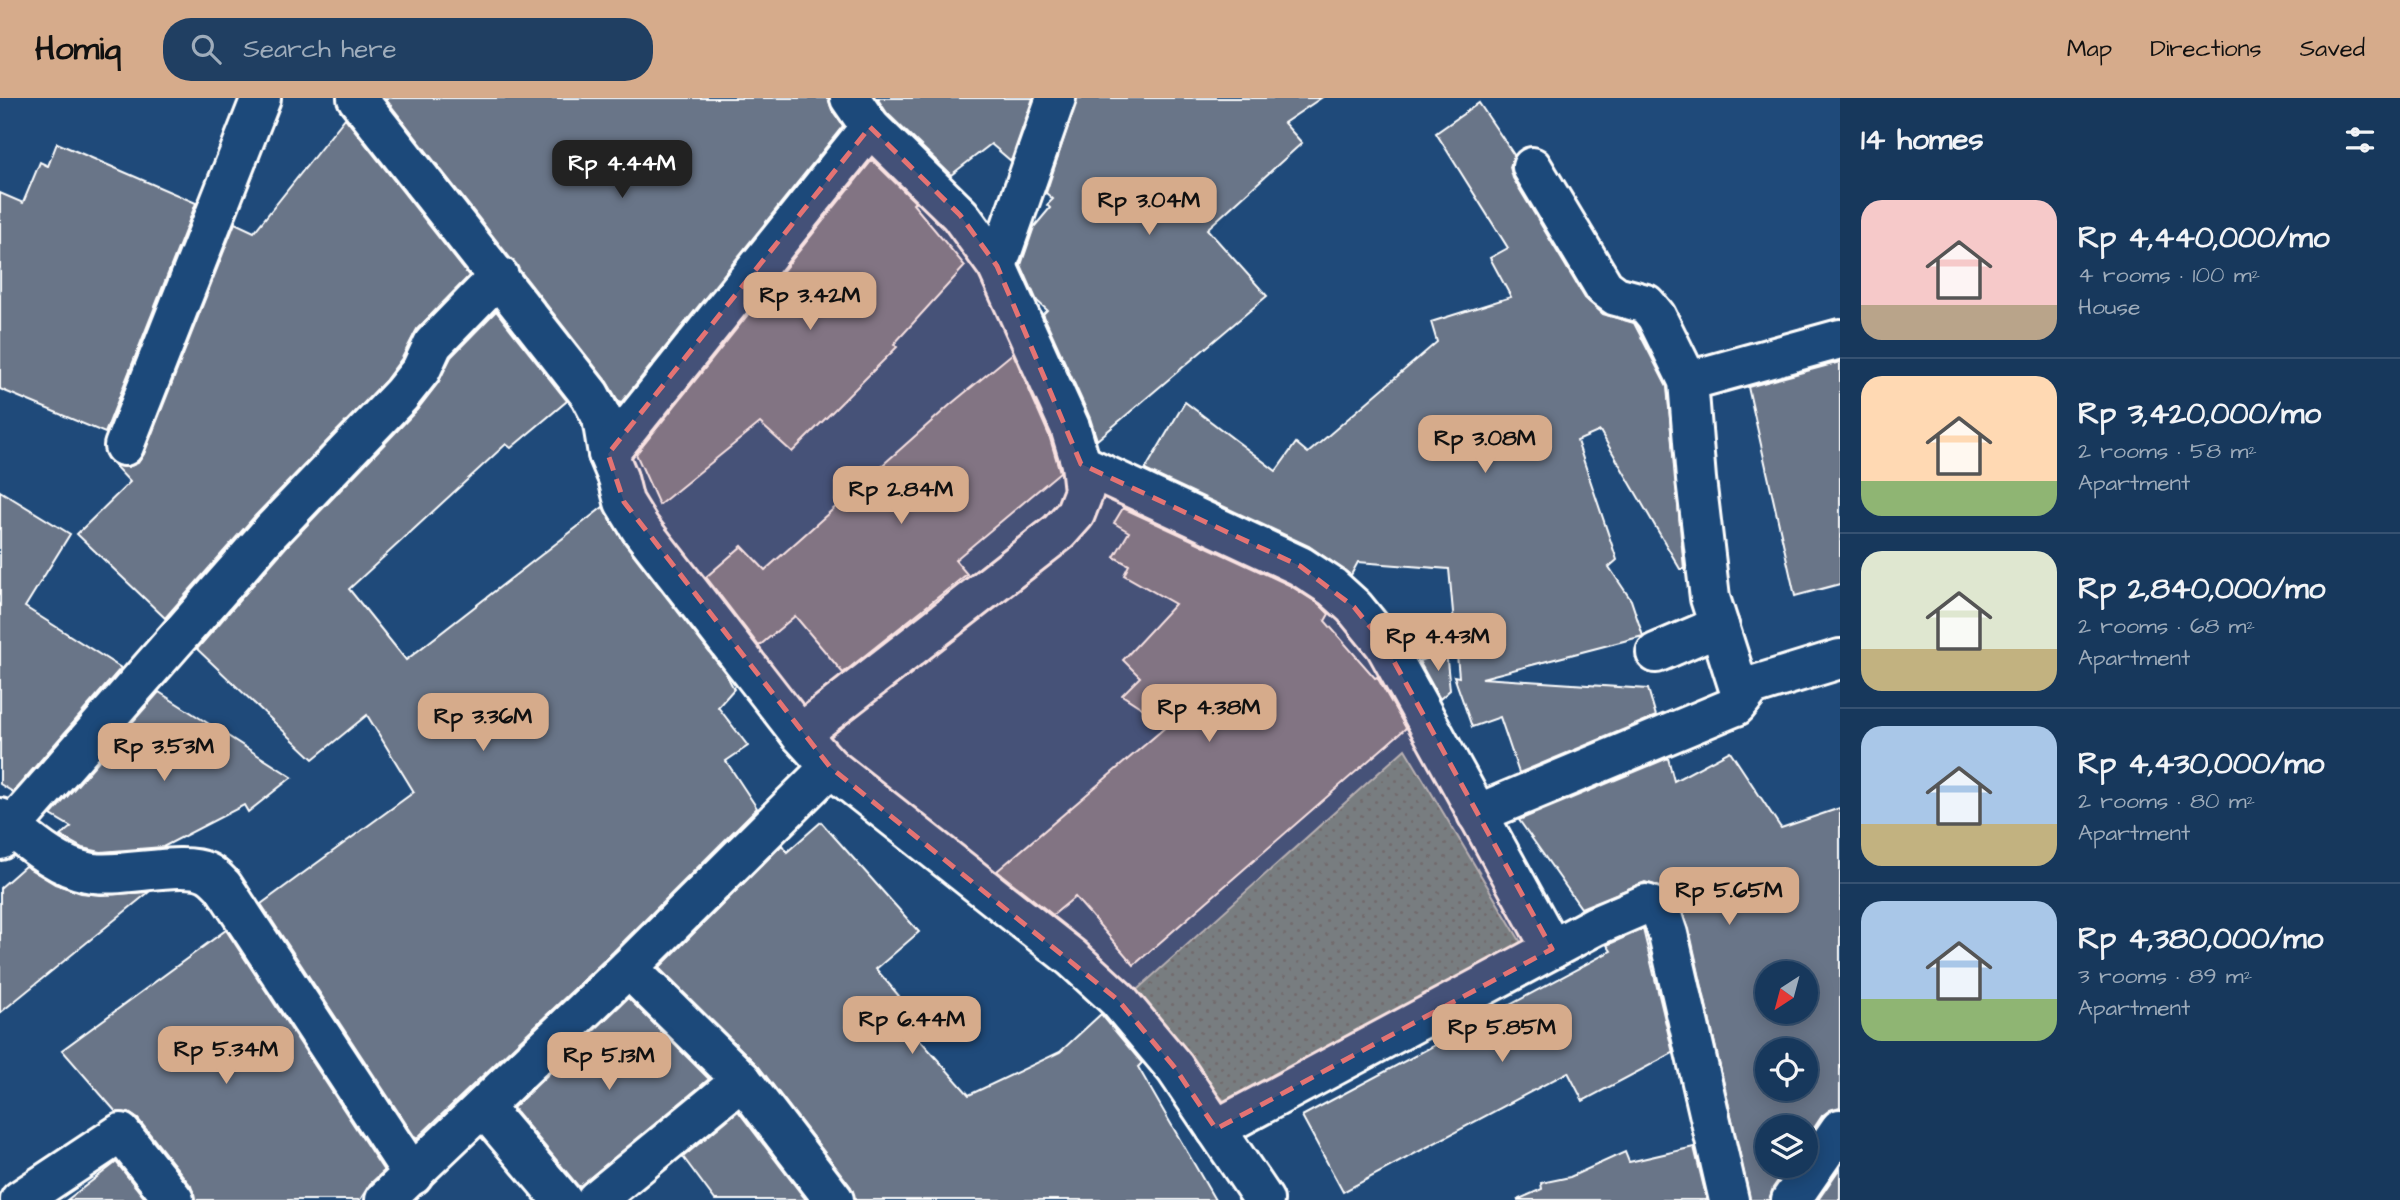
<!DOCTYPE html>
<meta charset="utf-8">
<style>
body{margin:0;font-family:"Architects Daughter",sans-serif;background:#203f62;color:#f1f3f6;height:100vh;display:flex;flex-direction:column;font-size:26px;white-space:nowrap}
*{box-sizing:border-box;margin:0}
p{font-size:23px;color:#9eacbb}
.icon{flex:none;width:38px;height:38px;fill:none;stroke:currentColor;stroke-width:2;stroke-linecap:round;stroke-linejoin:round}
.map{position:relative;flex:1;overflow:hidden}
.sheet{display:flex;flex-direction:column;background:#17385c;width:560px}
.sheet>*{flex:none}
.needle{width:46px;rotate:216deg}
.controls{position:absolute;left:1755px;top:863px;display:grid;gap:14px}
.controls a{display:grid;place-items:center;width:63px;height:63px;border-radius:50%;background:#17385c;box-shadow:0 4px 18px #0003,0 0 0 2px #365272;font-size:35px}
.price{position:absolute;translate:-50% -60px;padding:0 16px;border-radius:14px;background:#d6ab8b;color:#111;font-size:23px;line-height:46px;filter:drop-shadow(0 2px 4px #0008)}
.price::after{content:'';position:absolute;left:50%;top:42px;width:21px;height:16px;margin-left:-10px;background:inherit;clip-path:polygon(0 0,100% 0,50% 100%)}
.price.on{background:#222;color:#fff}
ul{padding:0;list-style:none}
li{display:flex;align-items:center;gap:21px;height:175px;padding:0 21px}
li+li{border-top:2px solid #365272}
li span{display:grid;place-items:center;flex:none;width:196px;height:140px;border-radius:21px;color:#555}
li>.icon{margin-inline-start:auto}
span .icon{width:84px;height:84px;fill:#fffc;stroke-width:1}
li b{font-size:30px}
h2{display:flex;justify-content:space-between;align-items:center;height:84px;padding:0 21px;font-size:30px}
header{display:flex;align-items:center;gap:42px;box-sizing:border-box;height:98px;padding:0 35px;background:#d6ab8b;color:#111}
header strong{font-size:33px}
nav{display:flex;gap:38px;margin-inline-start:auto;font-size:24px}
.search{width:490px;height:63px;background:#203f62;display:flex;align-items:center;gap:18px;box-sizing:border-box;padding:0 24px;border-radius:28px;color:#9eacbb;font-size:26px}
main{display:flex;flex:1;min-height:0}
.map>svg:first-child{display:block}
.grass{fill:url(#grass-dots);stroke:#aec0c2;stroke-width:2}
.building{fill:#697488;stroke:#fff;stroke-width:2;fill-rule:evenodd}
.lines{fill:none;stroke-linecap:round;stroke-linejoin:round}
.minor-casing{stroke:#fff;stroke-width:44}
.minor{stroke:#1f4a7a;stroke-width:38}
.marked{fill:#e47373;fill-opacity:0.2;stroke:#e47373;stroke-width:5;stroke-dasharray:14 9;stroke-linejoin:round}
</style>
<header>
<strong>Homiq</strong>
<div class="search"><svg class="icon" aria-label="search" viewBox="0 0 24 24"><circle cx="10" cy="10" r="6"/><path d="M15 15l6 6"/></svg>Search here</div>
<nav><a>Map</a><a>Directions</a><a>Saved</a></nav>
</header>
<main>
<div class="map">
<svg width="1840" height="1102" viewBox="0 0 1840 1102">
<defs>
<pattern id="grass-dots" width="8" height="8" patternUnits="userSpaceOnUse" patternTransform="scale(1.75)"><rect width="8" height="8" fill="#5d8084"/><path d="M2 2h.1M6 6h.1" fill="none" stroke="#55696b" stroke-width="1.8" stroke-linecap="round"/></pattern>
</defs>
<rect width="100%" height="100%" fill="#1f4a7a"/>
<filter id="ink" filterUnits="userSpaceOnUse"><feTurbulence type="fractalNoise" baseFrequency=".0143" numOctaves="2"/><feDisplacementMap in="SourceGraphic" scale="14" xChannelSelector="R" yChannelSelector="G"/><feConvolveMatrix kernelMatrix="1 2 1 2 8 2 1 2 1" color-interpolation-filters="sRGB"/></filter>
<g filter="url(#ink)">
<polygon class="grass" points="1405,651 1540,876 1252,1034 1130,898"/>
<g class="building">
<polygon points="385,0 828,0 832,12 843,28 620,306 607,284"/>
<polygon points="877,0 1033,0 1011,63 991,46 951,77 887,15"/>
<polygon points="1077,0 1321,0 1284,25 1302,45 1207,131 1267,198 1097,342 1090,320 1043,216 1047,212 1037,203 1021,167 1034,129 1050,110 1047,107 1053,101 1046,95"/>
<polygon points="1479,5 1514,57 1510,69 1513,80 1585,200 1603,216 1634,225 1667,289 1684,471 1680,471 1600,333 1577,343 1617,462 1609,469 1631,502 1643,538 1482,580 1648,591 1656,618 1519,675 1500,619 1472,629 1454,578 1459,579 1449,471 1358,464 1351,477 1309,448 1145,372 1185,304 1276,373 1296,345 1308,355 1437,244 1431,224 1511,199 1490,160 1508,150 1436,35"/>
<polygon points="345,20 469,178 417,231 402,260 385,283 255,418 165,520 77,436 130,384 114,367 128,369 138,365 144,356 235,125 254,134"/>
<polygon points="57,45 196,105 105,335 0,291 0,95 23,105 40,64 48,68"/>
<polygon points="872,62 915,104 913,106 965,168 894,246 897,249 792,354 760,325 659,407 636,356"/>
<polygon points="496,213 567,303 511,350 506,346 349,491 406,562 603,409 623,443 726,576 734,591 718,609 748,648 726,663 757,710 613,854 416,1041 261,806 414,694 367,617 313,661 197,551 287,448 417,312 438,285 451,259"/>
<polygon points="1013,255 1049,337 1060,374 955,462 967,476 843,575 795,518 759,548 706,479 742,448 765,472 951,306"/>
<polygon points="1840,264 1840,486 1795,498 1748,289"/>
<polygon points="0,393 70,436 25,509 121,570 13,694 0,686"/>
<polygon points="1123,410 1289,487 1319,506 1329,516 1325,523 1375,580 1377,579 1406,630 1134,867 1075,799 1053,817 997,773 1168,627 1122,597 1140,579 1123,562 1175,506 1124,477 1129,467 1114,459 1129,434 1114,425"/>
<polygon points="1446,553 1450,592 1440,601 1419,563"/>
<polygon points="159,594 292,679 248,714 244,707 163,749 101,754 82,750 60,738 71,729 51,717"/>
<path d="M1730,653L1781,730L1840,710V1009L1830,1012L1822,1018L1806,1042V1029H1768V1068H1788L1773,1090L1769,1102H1750L1689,831L1676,798L1669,792L1645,784L1581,810L1519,722L1668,660L1674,683ZM1768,875H1806V914H1768ZM1768,952H1806V990H1768Z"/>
<polygon points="821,724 919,834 876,871 899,898 889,907 969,997 1060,954 1101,916 1142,965 1138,969 1215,1102 855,1102 851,1089 759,969 659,870 782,747 787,754"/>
<polygon points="25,768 55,786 81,795 101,797 149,794 0,915 0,790"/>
<polygon points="1643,831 1673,955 1583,1003 1568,974 1343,1094 1302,1018 1611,853 1607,847"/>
<polygon points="226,832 384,1073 370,1086 360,1102 195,1102 191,1088 138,1021 129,1015 116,1014 62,952"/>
<polygon points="628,900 709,981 579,1089 513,1010"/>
<polygon points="738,1013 806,1102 715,1102 683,1059"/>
<polygon points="1694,1049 1707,1102 1517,1102 1542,1091 1541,1085 1570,1079 1625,1054 1629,1064"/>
<polygon points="116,1064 146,1102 67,1102 114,1066"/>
<polygon points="1840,1070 1840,1102 1818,1102"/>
</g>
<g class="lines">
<g class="minor-casing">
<g id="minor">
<polyline points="357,0 590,297 602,320 608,356 618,380 624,404 640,430 800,636 830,669 1072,860 1118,902 1175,970 1264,1102"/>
<polyline points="1532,69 1604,189 1616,198 1646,206 1656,218 1688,283 1696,381 1710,500 1742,600"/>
<polyline points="997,168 1056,0"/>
<polyline points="1688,283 1840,241"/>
<polyline points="124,348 261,0"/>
<polyline points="608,356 870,29"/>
<polyline points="1081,366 1300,468 1332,489 1354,509 1385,547 1552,851"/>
<polyline points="1656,555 1719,528"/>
<polyline points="800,636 1059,434 1075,416 1084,393 1081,366 1070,329 997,168 960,117 870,29 850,0"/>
<polyline points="1477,716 1731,610 1736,608 1752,588 1840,561"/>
<path d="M0,720C26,740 54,768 87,774C119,781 181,762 206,774C213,777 218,783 223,788L413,1077"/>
<polyline points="0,742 271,433 401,297 421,272 433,246 499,178"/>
<polyline points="628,870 742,982 834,1102"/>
<polyline points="483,1009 562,1102"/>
<polyline points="1216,1031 1595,828 1646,806 1660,812 1668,836 1729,1102"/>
<polyline points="20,1102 121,1035 174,1102"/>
<polyline points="385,1102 628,870 830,669"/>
<polyline points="596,1102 742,982"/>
<polyline points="1791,1102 1840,1031"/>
</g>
</g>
<use href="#minor" class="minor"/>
</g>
</g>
<path class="marked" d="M870,29L960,117L997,168L1081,366L1300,468L1354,509L1385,547L1552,851L1216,1031L1175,970L1118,902L830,669L624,404L608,356Z"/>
</svg>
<div class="controls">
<a><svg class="needle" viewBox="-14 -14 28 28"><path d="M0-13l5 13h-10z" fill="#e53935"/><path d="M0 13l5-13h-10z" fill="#9eacbb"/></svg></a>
<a><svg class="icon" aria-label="locate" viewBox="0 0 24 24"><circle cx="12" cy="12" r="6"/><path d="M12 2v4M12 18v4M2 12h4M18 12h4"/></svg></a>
<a><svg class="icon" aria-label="layers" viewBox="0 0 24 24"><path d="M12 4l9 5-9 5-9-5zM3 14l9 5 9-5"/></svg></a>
</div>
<b class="price on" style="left:622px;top:102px">Rp 4.44M</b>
<b class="price" style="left:1149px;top:139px">Rp 3.04M</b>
<b class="price" style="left:810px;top:234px">Rp 3.42M</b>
<b class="price" style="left:1485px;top:377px">Rp 3.08M</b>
<b class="price" style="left:901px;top:428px">Rp 2.84M</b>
<b class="price" style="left:1438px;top:575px">Rp 4.43M</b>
<b class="price" style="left:1209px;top:646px">Rp 4.38M</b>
<b class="price" style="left:483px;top:655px">Rp 3.36M</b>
<b class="price" style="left:164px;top:685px">Rp 3.53M</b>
<b class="price" style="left:1729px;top:829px">Rp 5.65M</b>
<b class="price" style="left:912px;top:958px">Rp 6.44M</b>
<b class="price" style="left:1502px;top:966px">Rp 5.85M</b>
<b class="price" style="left:226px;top:988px">Rp 5.34M</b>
<b class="price" style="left:609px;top:994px">Rp 5.13M</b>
</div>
<section class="sheet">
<h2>14 homes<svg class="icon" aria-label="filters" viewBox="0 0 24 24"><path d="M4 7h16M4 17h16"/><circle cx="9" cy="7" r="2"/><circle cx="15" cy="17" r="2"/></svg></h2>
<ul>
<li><span style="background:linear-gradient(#f6c9c9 75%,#b9a48a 0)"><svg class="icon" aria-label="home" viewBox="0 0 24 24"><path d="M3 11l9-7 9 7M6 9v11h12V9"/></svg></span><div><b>Rp 4,440,000/mo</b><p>4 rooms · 100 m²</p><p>House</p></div></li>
<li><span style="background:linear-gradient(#ffd9b3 75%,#8fb573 0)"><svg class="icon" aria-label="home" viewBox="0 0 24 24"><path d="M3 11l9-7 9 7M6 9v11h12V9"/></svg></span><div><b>Rp 3,420,000/mo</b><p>2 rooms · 58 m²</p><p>Apartment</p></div></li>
<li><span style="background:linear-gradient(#dfe7d0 70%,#c2b280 0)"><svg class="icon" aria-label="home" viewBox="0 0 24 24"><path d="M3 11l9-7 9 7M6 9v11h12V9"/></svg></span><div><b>Rp 2,840,000/mo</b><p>2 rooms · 68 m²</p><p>Apartment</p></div></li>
<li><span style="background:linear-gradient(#a9c7e8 70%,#c2b280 0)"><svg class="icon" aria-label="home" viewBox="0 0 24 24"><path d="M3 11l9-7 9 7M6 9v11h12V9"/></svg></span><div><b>Rp 4,430,000/mo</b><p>2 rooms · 80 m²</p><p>Apartment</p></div></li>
<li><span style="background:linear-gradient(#a9c7e8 70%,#8fb573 0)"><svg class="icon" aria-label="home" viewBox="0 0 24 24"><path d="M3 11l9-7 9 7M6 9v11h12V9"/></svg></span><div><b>Rp 4,380,000/mo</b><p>3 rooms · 89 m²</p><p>Apartment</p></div></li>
</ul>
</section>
</main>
